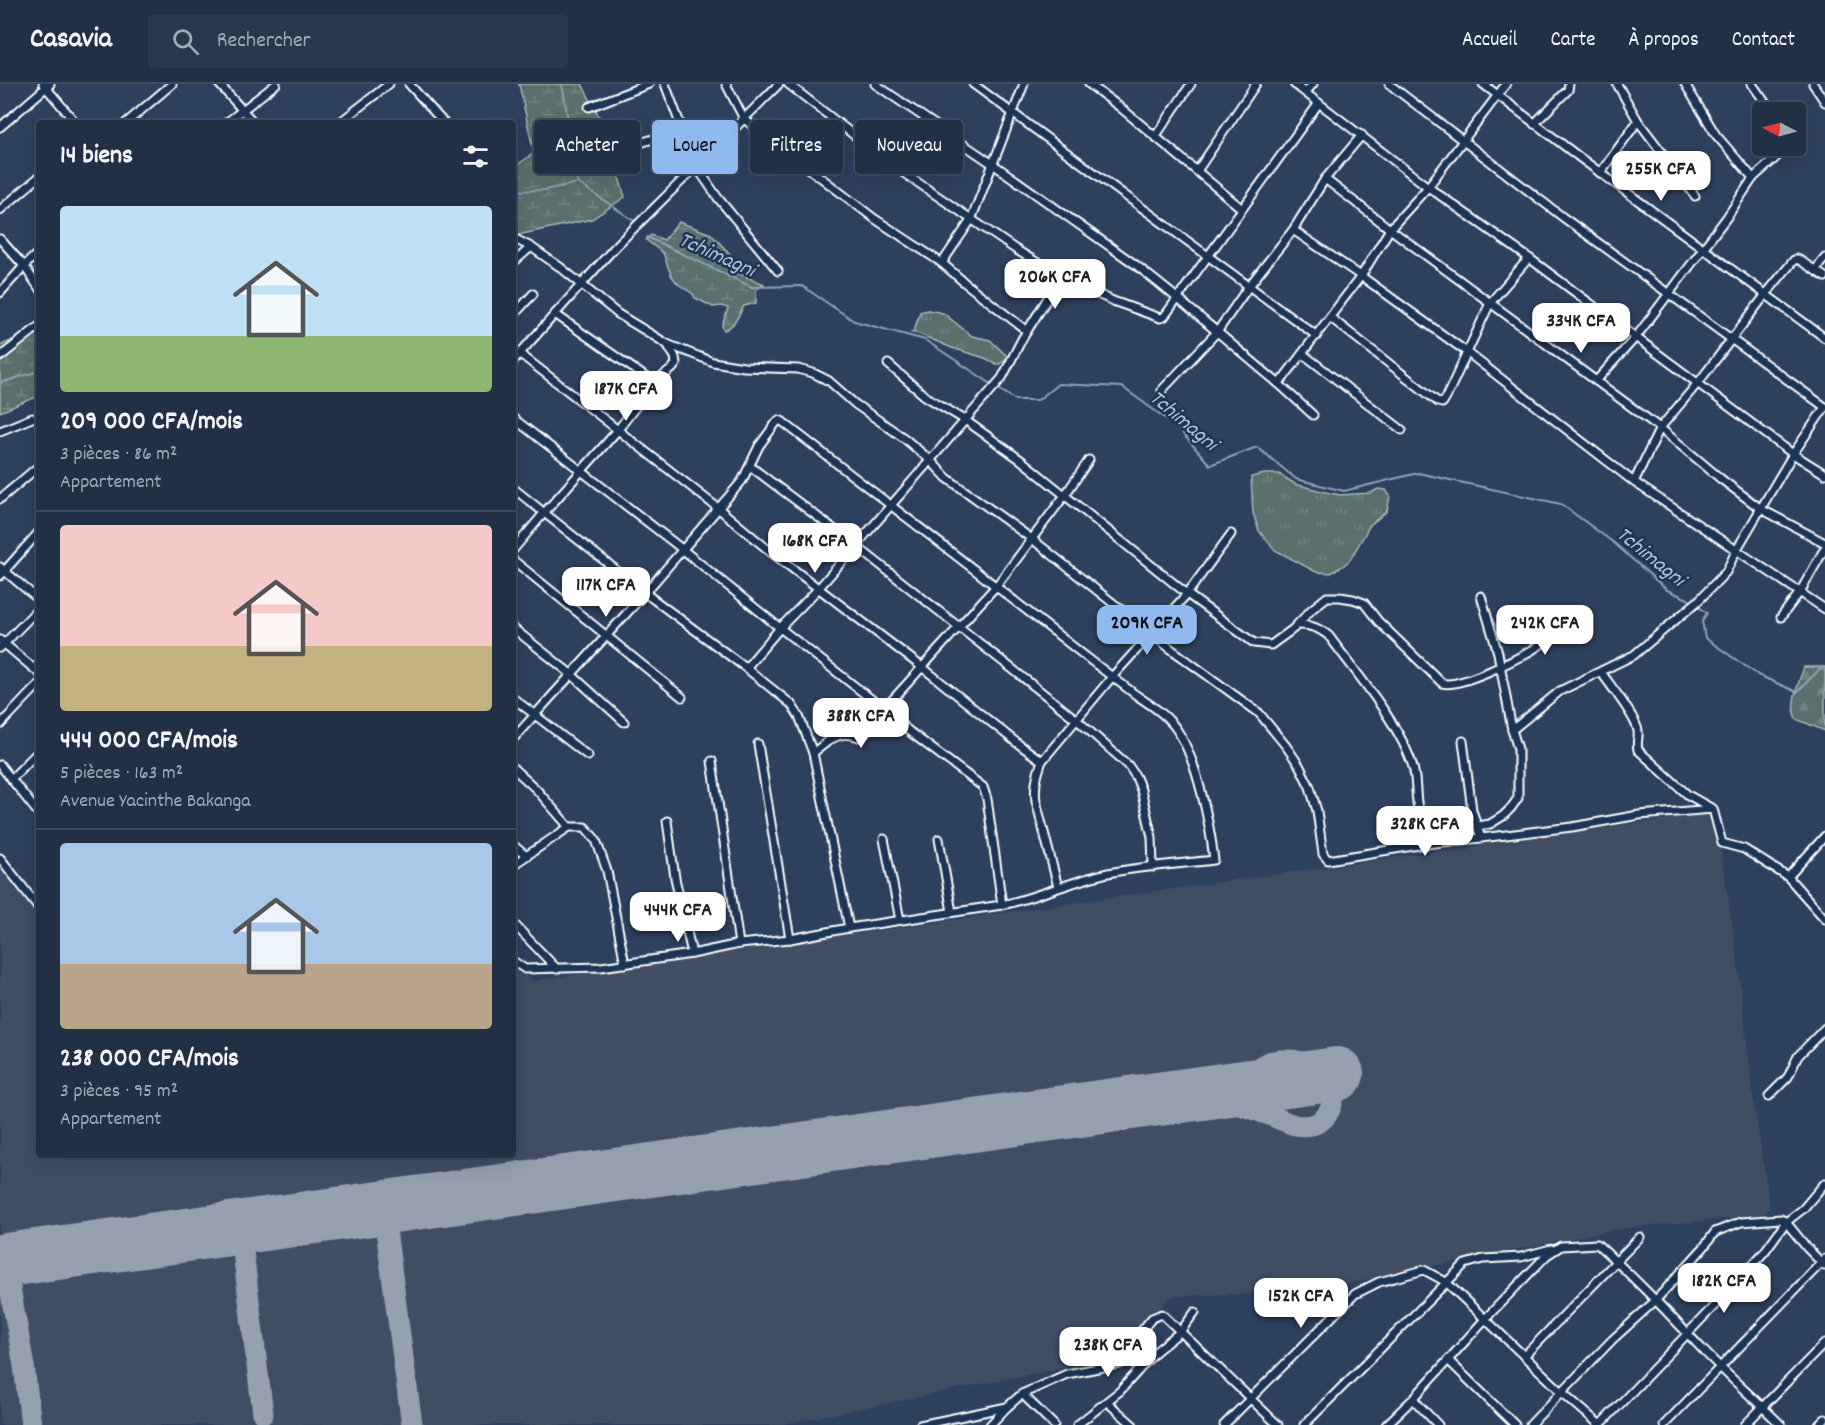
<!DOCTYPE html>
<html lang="fr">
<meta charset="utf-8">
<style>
body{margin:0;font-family:Dekko,sans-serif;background:#2a384d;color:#f1f3f6;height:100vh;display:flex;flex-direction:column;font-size:22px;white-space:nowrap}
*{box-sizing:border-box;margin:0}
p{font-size:20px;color:#a2a9b3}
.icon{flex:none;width:33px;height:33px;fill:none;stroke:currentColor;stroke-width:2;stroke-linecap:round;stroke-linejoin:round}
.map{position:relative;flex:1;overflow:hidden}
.side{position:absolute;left:36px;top:36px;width:480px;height:1038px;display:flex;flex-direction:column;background:#223046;border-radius:6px;box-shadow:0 6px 24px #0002,0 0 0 2px #3f4b5f}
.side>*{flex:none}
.banner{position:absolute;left:534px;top:36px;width:570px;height:54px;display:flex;gap:12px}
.needle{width:39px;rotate:276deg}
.tools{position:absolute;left:1752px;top:18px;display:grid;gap:12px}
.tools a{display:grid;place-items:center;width:54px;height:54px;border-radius:6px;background:#223046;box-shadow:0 6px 24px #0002,0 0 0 2px #3f4b5f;font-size:30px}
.price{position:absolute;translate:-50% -51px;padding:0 14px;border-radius:12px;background:#fff;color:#222;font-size:20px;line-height:39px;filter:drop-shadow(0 2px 3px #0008)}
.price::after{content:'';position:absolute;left:50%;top:36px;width:18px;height:14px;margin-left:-9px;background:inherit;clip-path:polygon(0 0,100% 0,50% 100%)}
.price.selected{background:#90b9f0;color:#111}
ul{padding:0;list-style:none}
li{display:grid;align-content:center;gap:12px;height:318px;padding:0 24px}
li+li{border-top:2px solid #3f4b5f}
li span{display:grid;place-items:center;height:186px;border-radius:6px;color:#555}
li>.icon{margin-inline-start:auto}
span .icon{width:108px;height:108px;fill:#fffc;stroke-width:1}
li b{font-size:26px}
h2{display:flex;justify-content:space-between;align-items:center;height:72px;padding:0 24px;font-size:26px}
.chip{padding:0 21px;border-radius:6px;background:#223046;box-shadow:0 6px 24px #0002,0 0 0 2px #3f4b5f;font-size:21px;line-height:54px}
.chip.selected{background:#90b9f0;color:#111}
header{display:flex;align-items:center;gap:36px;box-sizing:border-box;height:84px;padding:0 30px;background:#223046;border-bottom:2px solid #3f4b5f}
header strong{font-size:28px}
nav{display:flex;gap:33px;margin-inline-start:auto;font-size:21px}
.search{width:420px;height:54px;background:#2a384d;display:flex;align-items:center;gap:15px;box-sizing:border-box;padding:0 21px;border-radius:6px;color:#a2a9b3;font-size:22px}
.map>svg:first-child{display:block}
.built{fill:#404d64}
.grass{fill:url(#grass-tufts);stroke:#acb8b6;stroke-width:1.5}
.forest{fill:url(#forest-firs);stroke:#acb8b6;stroke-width:1.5}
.wetland{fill:url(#wetland-marsh);stroke:#acb8b6;stroke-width:1.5}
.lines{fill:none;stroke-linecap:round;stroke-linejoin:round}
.stream{stroke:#8ca4b7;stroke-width:2}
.taxiway{stroke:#96a0ae;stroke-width:21}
.runway{stroke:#96a0ae;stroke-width:54}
.street-casing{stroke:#fff;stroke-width:11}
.street{stroke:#1d3557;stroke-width:7}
.labels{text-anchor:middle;stroke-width:5;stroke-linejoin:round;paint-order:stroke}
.water-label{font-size:22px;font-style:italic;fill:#b2c2cf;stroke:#1d3557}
</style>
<header>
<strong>Casavia</strong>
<div class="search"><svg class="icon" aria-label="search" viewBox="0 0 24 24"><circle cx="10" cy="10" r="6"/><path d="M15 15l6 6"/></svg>Rechercher</div>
<nav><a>Accueil</a><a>Carte</a><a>À propos</a><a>Contact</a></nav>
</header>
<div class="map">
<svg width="1825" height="1341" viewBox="0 0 1825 1341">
<defs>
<pattern id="grass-tufts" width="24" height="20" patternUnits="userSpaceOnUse" patternTransform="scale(1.5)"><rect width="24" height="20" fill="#5a706c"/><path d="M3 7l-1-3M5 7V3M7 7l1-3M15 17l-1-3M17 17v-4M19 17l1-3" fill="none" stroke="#738582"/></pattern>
<pattern id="forest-firs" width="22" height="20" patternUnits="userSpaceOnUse" patternTransform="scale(1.5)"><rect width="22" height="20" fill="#5a706c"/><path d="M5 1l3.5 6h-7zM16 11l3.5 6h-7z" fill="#738582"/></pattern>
<pattern id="wetland-marsh" width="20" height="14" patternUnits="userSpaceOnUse" patternTransform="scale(1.5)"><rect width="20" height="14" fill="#5a706c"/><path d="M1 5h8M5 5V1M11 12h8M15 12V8" fill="none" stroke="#738582"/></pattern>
</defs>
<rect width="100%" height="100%" fill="#2d405d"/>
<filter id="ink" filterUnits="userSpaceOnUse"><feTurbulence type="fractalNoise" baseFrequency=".0167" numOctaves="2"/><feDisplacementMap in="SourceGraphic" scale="12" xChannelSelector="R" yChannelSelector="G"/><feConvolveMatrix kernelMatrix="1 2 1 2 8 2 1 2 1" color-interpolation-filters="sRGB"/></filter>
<g filter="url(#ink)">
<polygon class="built" points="1715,728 1737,872 1754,1019 1770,1124 1763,1131 1618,1145 1308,1208 1172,1212 1116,1264 1122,1272 778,1341 0,1341 0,783 39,833 39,1071 513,1071 513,882 534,897 662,877"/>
<g class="grass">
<polygon points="928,226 943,229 972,252 990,256 1007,272 1006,275 1000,280 996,280 985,274 952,264 919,250 910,248 914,247 920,228"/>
<polygon points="1265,390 1279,390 1295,400 1325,408 1340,411 1371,409 1378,405 1386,406 1390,412 1387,427 1370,441 1350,476 1343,482 1331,489 1316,488 1275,466 1259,447 1253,429 1251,393"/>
</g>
<path class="forest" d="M1804,583H1825V647L1796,635C1789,620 1799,598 1804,583Z"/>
<g class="wetland">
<polygon points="519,0 582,0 603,40 625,113 592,135 513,152 513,84 534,69"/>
<path d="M679,138L711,150L732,172L730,186L764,200L756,206V219L744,222C739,231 735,242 724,246L722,242L728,224L721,222L713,223L695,214L693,210L678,200L671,191L663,169L646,156L651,151L664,156Z"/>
<polygon points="39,243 39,312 0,328 0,262"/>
</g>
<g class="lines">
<g class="stream">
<polyline points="561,0 563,5 578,99"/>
<polyline points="513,107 545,106 578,99 633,136"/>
<polyline points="647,153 752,203 802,202 854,237 925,256 993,301"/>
<polyline points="0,299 39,287"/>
<polyline points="997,304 1016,316 1038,316 1058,300 1122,303 1176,342 1210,381 1257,363 1296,395 1344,407 1418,389 1561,420 1614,459 1667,506 1688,515 1707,529 1702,537 1705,554 1758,591 1797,608 1820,585 1825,586"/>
</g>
<g class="taxiway">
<path d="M1203,1008C1225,1016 1247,1023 1269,1031C1278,1034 1286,1039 1295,1041C1331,1047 1335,1017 1337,990C1313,981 1278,965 1256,986C1252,991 1249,998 1245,1003"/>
<polyline points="383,1123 412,1341"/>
<polyline points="240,1143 263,1330"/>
<polyline points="5,1176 24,1282 31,1341"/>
</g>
<polyline class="runway" points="0,1177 1337,990"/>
<g class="street-casing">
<g id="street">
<polyline points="43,0 76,39"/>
<polyline points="219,0 254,39"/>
<polyline points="409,0 444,39"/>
<polyline points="665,0 696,82 718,114 778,187"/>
<polyline points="726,0 744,35 875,135 942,179 965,199 1027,247"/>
<polyline points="788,0 895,83 1015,165 1061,193 1113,217 1160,234 1164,233 1319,19"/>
<polyline points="875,0 1000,85 1136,181 1177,214 1279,300 1313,331"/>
<polyline points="973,0 1317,252"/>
<polyline points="1089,0 1121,24 1241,124"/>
<polyline points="1294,0 1428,103 1529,174 1793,370 1825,390"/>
<polyline points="1389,0 1564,134 1825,323"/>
<polyline points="1483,0 1583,76 1825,254"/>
<polyline points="1617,0 1638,37 1695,112"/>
<polyline points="1685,0 1716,51 1753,94"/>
<polyline points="1752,0 1772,28"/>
<polyline points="1813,0 1825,18"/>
<polyline points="1306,8 1313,0"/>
<polyline points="589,23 649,0"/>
<polyline points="126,39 172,0"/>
<polyline points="226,39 276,0"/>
<polyline points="339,39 389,0"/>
<polyline points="1534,40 1568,6 1569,0"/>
<polyline points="0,43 50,0"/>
<polyline points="1155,53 1191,0"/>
<polyline points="615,67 656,54 682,42"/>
<polyline points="1197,87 1256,0"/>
<polyline points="1600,89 1638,37"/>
<polyline points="1325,95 1390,145 1660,344 1721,395 1761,425 1825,459"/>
<polyline points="0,126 39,93"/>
<polyline points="1293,146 1361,192 1468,269 1634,398 1825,525"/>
<polyline points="513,154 531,163 560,183 618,230 667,260 713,278 744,283 798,285 813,289 829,297 855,320 904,354 930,376 947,394 1032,455 1171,565 1259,629 1286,662 1299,681 1310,703 1317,727 1323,770 1328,776 1425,760 1481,754 1472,726 1463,657"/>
<polyline points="0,155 24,182 39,204"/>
<polyline points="513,179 531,163"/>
<polyline points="942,179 971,136 1024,0"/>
<polyline points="1815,186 1825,174"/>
<polyline points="0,209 24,182 39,168"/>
<polyline points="555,230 654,299"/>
<polyline points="513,232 533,210"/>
<polyline points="1331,234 1438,318 1442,319 1445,316 1490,219 1529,174"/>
<polyline points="519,269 718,424 772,469 922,583 1017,659 1042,677"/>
<polyline points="1303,270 1402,346"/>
<polyline points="0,273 39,242"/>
<polyline points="513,277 615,163 779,0"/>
<path d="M888,280L925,312L965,336L1021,376L1187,510L1254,559L1271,561L1293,545L1312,525L1327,513H1340L1353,515L1364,519L1378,537L1442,599C1458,605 1517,575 1532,566C1547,557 1560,546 1573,536"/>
<polyline points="1596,297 1636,253 1727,133 1753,94 1789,62"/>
<polyline points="1279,300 1361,192 1390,145 1428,103 1506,0"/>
<polyline points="1162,306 1217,248 1249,202 1293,146 1325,95 1362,51"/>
<path d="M513,334L682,465L780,544L746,584L645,509L742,397L759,362L776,339L779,336L783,338C883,416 985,493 1085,572C1102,585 1119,598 1136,611C1151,621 1167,631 1177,646C1197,675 1210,741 1214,776C1179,780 1142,782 1108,789C1072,797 1038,813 1002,821L987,715L983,703L910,648L884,625L780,544L818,505L1002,294L1022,255L1061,193"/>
<polyline points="0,347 32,334"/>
<polyline points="750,382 855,461 1077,636 1128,681 1136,693 1141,706 1152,753 1153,783"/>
<polyline points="1634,398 1660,344 1698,299 1766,210 1794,176 1797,175 1801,177 1825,193"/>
<polyline points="513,404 645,509 513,655"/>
<polyline points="0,415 39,382"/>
<polyline points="513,466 544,429 617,347 654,299 672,285 676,280 675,273 667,260"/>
<polyline points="513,476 682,613"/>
<polyline points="0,483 39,516"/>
<polyline points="0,492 39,448"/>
<polyline points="1781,533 1800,508 1825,464"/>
<path d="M1299,541C1311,541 1319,544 1329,552C1356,589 1400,640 1413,683C1417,697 1415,711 1418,724C1420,736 1423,748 1425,760"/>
<polyline points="513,544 571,590 624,638"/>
<polyline points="0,556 39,589"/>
<polyline points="0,564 39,524"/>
<path d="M1601,588C1610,601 1636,633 1638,647C1639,653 1636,659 1638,666L1688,711L1713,725L1722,759L1744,765L1788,793L1825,835"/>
<polyline points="513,614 588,672"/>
<polyline points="0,641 39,600"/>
<polyline points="1512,646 1560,607 1634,571 1698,517 1726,488 1737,465 1793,370 1825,323"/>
<polyline points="758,660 790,855"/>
<path d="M813,669C829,657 838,645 859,653L864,650L884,625L997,501L1065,411L1089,376"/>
<polyline points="712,677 739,860"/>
<polyline points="0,681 39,730"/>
<polyline points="513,684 536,705 569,743"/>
<polyline points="11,695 39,667"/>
<polyline points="667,737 675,794 692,870"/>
<polyline points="1477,742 1490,740 1503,732 1511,724 1518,714 1518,665 1512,646 1498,569 1481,512"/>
<polyline points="1481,754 1572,743 1639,731 1713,725"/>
<polyline points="884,755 900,836"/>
<polyline points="939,755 952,828"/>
<polyline points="513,761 525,771"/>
<polyline points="0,774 39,824"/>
<polyline points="513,781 569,743 585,743 596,756 607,787 625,880"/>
<polyline points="1788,793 1825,752"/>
<path d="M1058,803L1036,717C1034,702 1037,691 1042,677L1112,593L1187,510L1231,450"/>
<polyline points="513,839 557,885"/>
<polyline points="849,844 1002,821"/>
<polyline points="513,877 525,885 601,883 692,870 739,860 790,855 849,844 813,669 799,632 791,620 746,584"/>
<polyline points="1769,1012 1788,993 1798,972 1825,944"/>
<polyline points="1524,1272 1640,1153"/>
<polyline points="1448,1276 1515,1341"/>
<polyline points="1022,1310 1054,1341"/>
<polyline points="1413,1315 1438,1341"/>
<polyline points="1107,1318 1133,1341"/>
<polyline points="920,1341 1007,1323 1022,1310 1067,1290 1119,1280 1126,1277 1131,1271 1129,1262 1152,1234 1162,1230 1278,1341"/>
<polyline points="990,1341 1007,1323"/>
<polyline points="1077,1341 1120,1307 1155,1268 1180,1248 1195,1228"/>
<polyline points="1224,1341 1355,1210 1379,1198 1424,1186 1446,1198 1563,1309 1600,1341"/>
<polyline points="1304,1341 1465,1180 1483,1175 1521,1173 1551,1165"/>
<path d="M1386,1341L1413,1315L1486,1234L1547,1171L1561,1162L1597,1160C1635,1194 1670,1231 1705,1268C1729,1293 1756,1316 1781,1341"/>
<polyline points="1530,1341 1612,1256 1655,1217 1704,1163 1715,1148 1741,1138 1781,1135 1786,1138 1807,1164 1825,1182"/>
<polyline points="1600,1341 1737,1198 1765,1167 1786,1138 1803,1125 1825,1099"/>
<polyline points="1664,1341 1825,1175"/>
<polyline points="1745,1341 1825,1259"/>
<polyline points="1819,1341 1825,1335"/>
</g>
</g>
<use href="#street" class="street"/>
</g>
</g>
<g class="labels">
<g class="water-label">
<text transform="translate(718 169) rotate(24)" y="8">Tchimagni</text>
<text transform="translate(1185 335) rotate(40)" y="8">Tchimagni</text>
<text transform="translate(1652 471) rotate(39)" y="8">Tchimagni</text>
</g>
</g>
</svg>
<div class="tools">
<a><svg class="needle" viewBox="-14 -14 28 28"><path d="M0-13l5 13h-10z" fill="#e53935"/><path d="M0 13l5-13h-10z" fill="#a2a9b3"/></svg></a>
</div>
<b class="price" style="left:1661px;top:118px">255K CFA</b>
<b class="price" style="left:1055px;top:226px">206K CFA</b>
<b class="price" style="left:1581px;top:270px">334K CFA</b>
<b class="price" style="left:626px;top:338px">187K CFA</b>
<b class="price" style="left:815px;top:490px">168K CFA</b>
<b class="price" style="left:606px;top:534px">117K CFA</b>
<b class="price selected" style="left:1147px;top:572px">209K CFA</b>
<b class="price" style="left:1545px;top:572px">242K CFA</b>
<b class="price" style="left:861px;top:665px">388K CFA</b>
<b class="price" style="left:1425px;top:773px">328K CFA</b>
<b class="price" style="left:678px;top:859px">444K CFA</b>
<b class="price" style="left:1724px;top:1230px">182K CFA</b>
<b class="price" style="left:1301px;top:1245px">152K CFA</b>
<b class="price" style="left:1108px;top:1294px">238K CFA</b>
<div class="banner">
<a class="chip">Acheter</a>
<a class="chip selected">Louer</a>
<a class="chip">Filtres</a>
<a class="chip">Nouveau</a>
</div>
<section class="side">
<h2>14 biens<svg class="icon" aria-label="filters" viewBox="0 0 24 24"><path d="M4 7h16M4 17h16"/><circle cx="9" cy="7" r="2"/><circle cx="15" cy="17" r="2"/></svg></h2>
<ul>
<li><span style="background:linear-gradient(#bfe0f5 70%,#8fb573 0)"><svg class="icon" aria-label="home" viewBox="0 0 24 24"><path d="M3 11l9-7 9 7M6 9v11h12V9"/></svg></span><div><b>209 000 CFA/mois</b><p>3 pièces · 86 m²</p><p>Appartement</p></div></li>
<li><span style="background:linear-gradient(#f6c9c9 65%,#c2b280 0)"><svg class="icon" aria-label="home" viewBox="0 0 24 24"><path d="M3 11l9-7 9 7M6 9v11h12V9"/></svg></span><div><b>444 000 CFA/mois</b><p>5 pièces · 163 m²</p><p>Avenue Yacinthe Bakanga</p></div></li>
<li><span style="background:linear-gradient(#a9c7e8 65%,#b9a48a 0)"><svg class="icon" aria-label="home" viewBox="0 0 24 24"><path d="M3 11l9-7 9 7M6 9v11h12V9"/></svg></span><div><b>238 000 CFA/mois</b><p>3 pièces · 95 m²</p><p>Appartement</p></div></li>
</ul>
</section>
</div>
